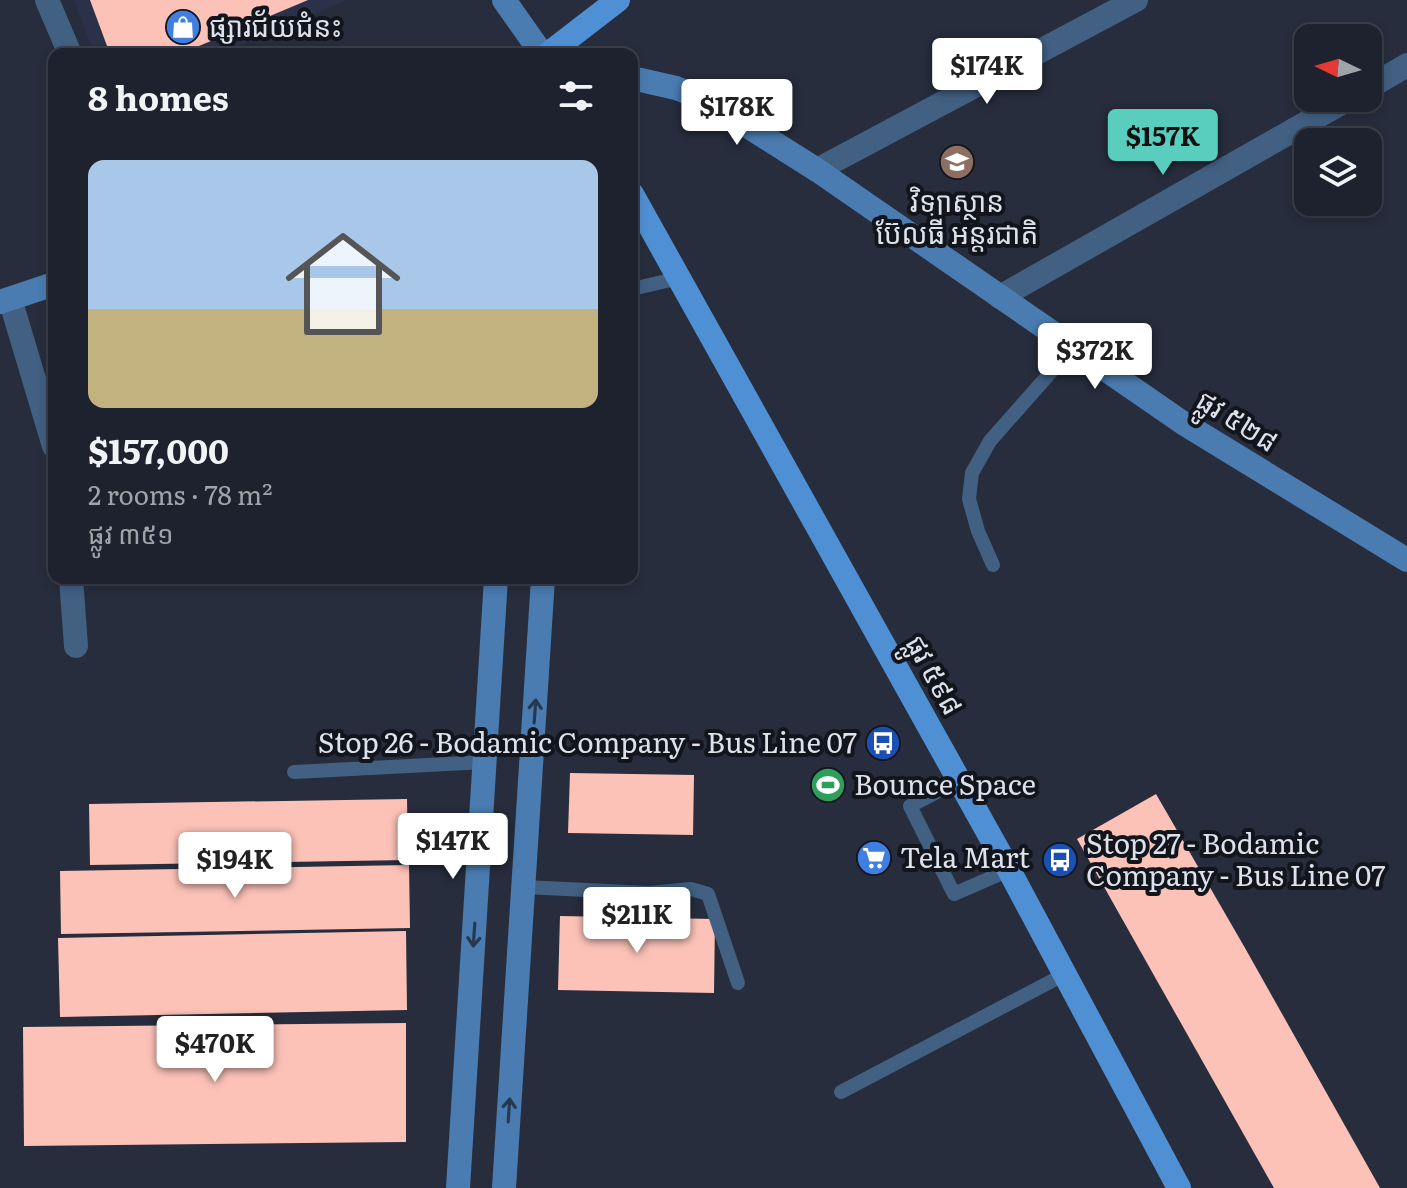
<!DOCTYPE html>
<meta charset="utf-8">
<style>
body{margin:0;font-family:Literata,"Noto Sans Khmer",serif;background:#2a2f3a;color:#f1f3f6;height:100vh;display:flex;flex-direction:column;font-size:30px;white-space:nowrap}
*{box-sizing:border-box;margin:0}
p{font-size:26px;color:#a0a4aa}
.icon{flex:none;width:44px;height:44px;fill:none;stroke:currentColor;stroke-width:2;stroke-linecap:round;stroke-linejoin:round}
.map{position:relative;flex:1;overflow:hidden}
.details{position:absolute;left:48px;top:48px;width:590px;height:536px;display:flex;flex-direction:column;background:#1d222e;border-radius:16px;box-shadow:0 4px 12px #0003,0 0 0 2px #3b3f4a}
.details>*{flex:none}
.needle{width:52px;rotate:275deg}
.fabs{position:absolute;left:1294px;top:24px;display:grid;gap:16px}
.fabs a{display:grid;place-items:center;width:88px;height:88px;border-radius:16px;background:#1d222e;box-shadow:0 4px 12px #0003,0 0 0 2px #3b3f4a;font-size:40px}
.price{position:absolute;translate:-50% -68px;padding:0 18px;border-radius:8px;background:#fff;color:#222;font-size:26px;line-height:52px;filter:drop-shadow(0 2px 4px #0008)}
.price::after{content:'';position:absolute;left:50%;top:48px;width:24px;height:18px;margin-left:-12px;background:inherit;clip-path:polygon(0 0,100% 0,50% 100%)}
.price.current{background:#59cebf;color:#111}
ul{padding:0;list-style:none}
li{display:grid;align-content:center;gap:16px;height:424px;padding:0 40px}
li+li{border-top:2px solid #3b3f4a}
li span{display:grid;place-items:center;height:248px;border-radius:16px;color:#555}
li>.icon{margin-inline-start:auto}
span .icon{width:144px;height:144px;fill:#fffc;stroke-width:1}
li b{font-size:34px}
h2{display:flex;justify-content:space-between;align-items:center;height:96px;padding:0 40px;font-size:34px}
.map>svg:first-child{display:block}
.built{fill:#2b3148}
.building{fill:#fcc2b8}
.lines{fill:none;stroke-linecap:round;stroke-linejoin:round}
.lane{stroke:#416082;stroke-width:14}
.street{stroke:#416082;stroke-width:24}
.secondary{stroke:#4a7cb1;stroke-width:24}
.primary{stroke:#4f90d5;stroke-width:24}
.oneway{stroke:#263951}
.labels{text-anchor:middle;stroke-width:8;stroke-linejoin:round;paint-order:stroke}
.poi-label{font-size:28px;fill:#dde1ec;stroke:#13151d;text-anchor:start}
.street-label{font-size:28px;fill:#dde1ec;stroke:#13151d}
</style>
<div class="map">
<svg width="1407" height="1188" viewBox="0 0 1407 1188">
<rect width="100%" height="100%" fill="#272d3d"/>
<polygon class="built" points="74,0 347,0 219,54 94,54"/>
<g class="building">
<polygon points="90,0 308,0 180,54 110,54"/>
<polygon points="570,773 694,775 693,835 568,833"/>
<polygon points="1156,794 1245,948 1380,1188 1274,1188 1077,839"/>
<polygon points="407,799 408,860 90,865 89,804"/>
<polygon points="409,865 410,928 61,934 60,871"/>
<polygon points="560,916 715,919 714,993 558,990"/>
<polygon points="406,931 407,1010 60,1017 58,938"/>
<polygon points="406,1023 406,1142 24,1146 23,1027"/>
</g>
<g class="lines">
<g class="lane">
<polyline points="632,289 679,278"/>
<polyline points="993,565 978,531 969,499 972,473 990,441 1073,347"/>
<polyline points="294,772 485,762"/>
<polyline points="958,781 910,806 954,894 1009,870"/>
<polyline points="524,887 649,893 691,889 708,894 738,983"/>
<polyline points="841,1092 1065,974"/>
</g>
<g class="street">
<polyline points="47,0 70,54"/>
<polyline points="1368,88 1407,65"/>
<polyline points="817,170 1136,0"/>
<polyline points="1000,297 1350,98"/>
<polyline points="10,299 54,446"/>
<polyline points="71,578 76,646"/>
</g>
<g class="secondary">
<polyline points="504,0 542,54"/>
<polyline points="632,78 676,88 708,101 817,170 1183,423 1407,560"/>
<polyline points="0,302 54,284"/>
<polyline points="458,1188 496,578"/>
<polyline points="504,1188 543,578"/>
</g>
<g class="primary">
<polyline points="548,54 618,0"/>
<polyline points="632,194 1009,870 1179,1188"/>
</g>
</g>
<defs><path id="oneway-shaft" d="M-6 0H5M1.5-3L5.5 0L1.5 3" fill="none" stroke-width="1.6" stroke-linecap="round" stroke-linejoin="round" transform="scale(2)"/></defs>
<g class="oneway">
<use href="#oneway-shaft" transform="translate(535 711) rotate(-86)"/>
<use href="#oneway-shaft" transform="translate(474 935) rotate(94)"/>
<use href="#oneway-shaft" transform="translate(509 1110) rotate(-86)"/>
</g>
<defs>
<g id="shop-disc" transform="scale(1.8)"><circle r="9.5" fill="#3f7fe0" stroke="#13151d"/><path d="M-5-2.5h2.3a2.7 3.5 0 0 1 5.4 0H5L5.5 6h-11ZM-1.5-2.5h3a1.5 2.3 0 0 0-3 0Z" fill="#fff"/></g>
<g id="school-disc" transform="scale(1.8)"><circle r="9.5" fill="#8d6e63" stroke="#13151d"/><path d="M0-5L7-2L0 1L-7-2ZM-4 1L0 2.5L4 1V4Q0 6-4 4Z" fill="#fff"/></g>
<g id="bus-disc" transform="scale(1.8)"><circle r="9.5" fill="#1a4fb4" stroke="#13151d"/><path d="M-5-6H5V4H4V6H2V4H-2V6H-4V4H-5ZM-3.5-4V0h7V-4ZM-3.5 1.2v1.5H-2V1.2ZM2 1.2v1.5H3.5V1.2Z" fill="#fff"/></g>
<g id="stadium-disc" transform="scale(1.8)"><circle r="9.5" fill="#2e9e5b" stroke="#13151d"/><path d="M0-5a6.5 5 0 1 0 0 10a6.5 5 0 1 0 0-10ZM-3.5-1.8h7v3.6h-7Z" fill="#fff"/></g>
<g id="supermarket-disc" transform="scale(1.8)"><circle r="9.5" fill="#3f7fe0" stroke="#13151d"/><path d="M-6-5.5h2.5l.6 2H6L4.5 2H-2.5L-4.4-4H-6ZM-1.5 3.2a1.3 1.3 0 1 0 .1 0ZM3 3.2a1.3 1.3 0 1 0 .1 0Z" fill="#fff"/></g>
</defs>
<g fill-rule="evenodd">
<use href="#shop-disc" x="183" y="27"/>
<use href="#school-disc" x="957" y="162"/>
<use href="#bus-disc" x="883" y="743"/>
<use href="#stadium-disc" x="828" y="785"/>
<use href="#supermarket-disc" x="874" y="858"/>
<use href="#bus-disc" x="1060" y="860"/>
</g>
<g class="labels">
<g class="poi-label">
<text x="209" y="37">ផ្សារជ័យជំនះ</text>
<text x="957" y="212" text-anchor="middle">វិទ្យាស្ថាន<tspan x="957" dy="32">ប៊ែលធី អន្ដរជាតិ</tspan></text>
<text x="857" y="753" text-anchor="end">Stop 26 - Bodamic Company - Bus Line 07</text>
<text x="854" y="795">Bounce Space</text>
<text x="1086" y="854">Stop 27 - Bodamic<tspan x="1086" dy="32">Company - Bus Line 07</tspan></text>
<text x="900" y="868">Tela Mart</text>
</g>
<g class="street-label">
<text transform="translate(1237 421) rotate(32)" y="10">ផ្លូវ ៥២៨</text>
<text transform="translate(934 675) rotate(61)" y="10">ផ្លូវ ៥៩៨</text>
</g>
</g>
</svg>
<div class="fabs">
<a><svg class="needle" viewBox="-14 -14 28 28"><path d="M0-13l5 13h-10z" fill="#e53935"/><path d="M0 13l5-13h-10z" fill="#a0a4aa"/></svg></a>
<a><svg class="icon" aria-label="layers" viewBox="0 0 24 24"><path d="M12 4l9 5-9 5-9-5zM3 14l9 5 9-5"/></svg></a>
</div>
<b class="price" style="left:987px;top:106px">$174K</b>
<b class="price" style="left:737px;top:147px">$178K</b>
<b class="price current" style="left:1163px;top:177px">$157K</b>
<b class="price" style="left:1095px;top:391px">$372K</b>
<b class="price" style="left:453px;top:881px">$147K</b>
<b class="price" style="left:235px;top:900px">$194K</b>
<b class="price" style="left:637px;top:955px">$211K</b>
<b class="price" style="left:215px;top:1084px">$470K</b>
<section class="details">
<h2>8 homes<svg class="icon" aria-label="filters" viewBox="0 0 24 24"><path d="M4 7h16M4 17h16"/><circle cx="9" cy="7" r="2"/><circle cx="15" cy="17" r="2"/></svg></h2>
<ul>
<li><span style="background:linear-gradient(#a9c7e8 60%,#c2b280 0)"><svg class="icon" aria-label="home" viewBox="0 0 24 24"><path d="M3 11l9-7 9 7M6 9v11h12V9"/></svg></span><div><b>$157,000</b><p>2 rooms · 78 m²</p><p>ផ្លូវ ៣៥១</p></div></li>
</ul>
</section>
</div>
